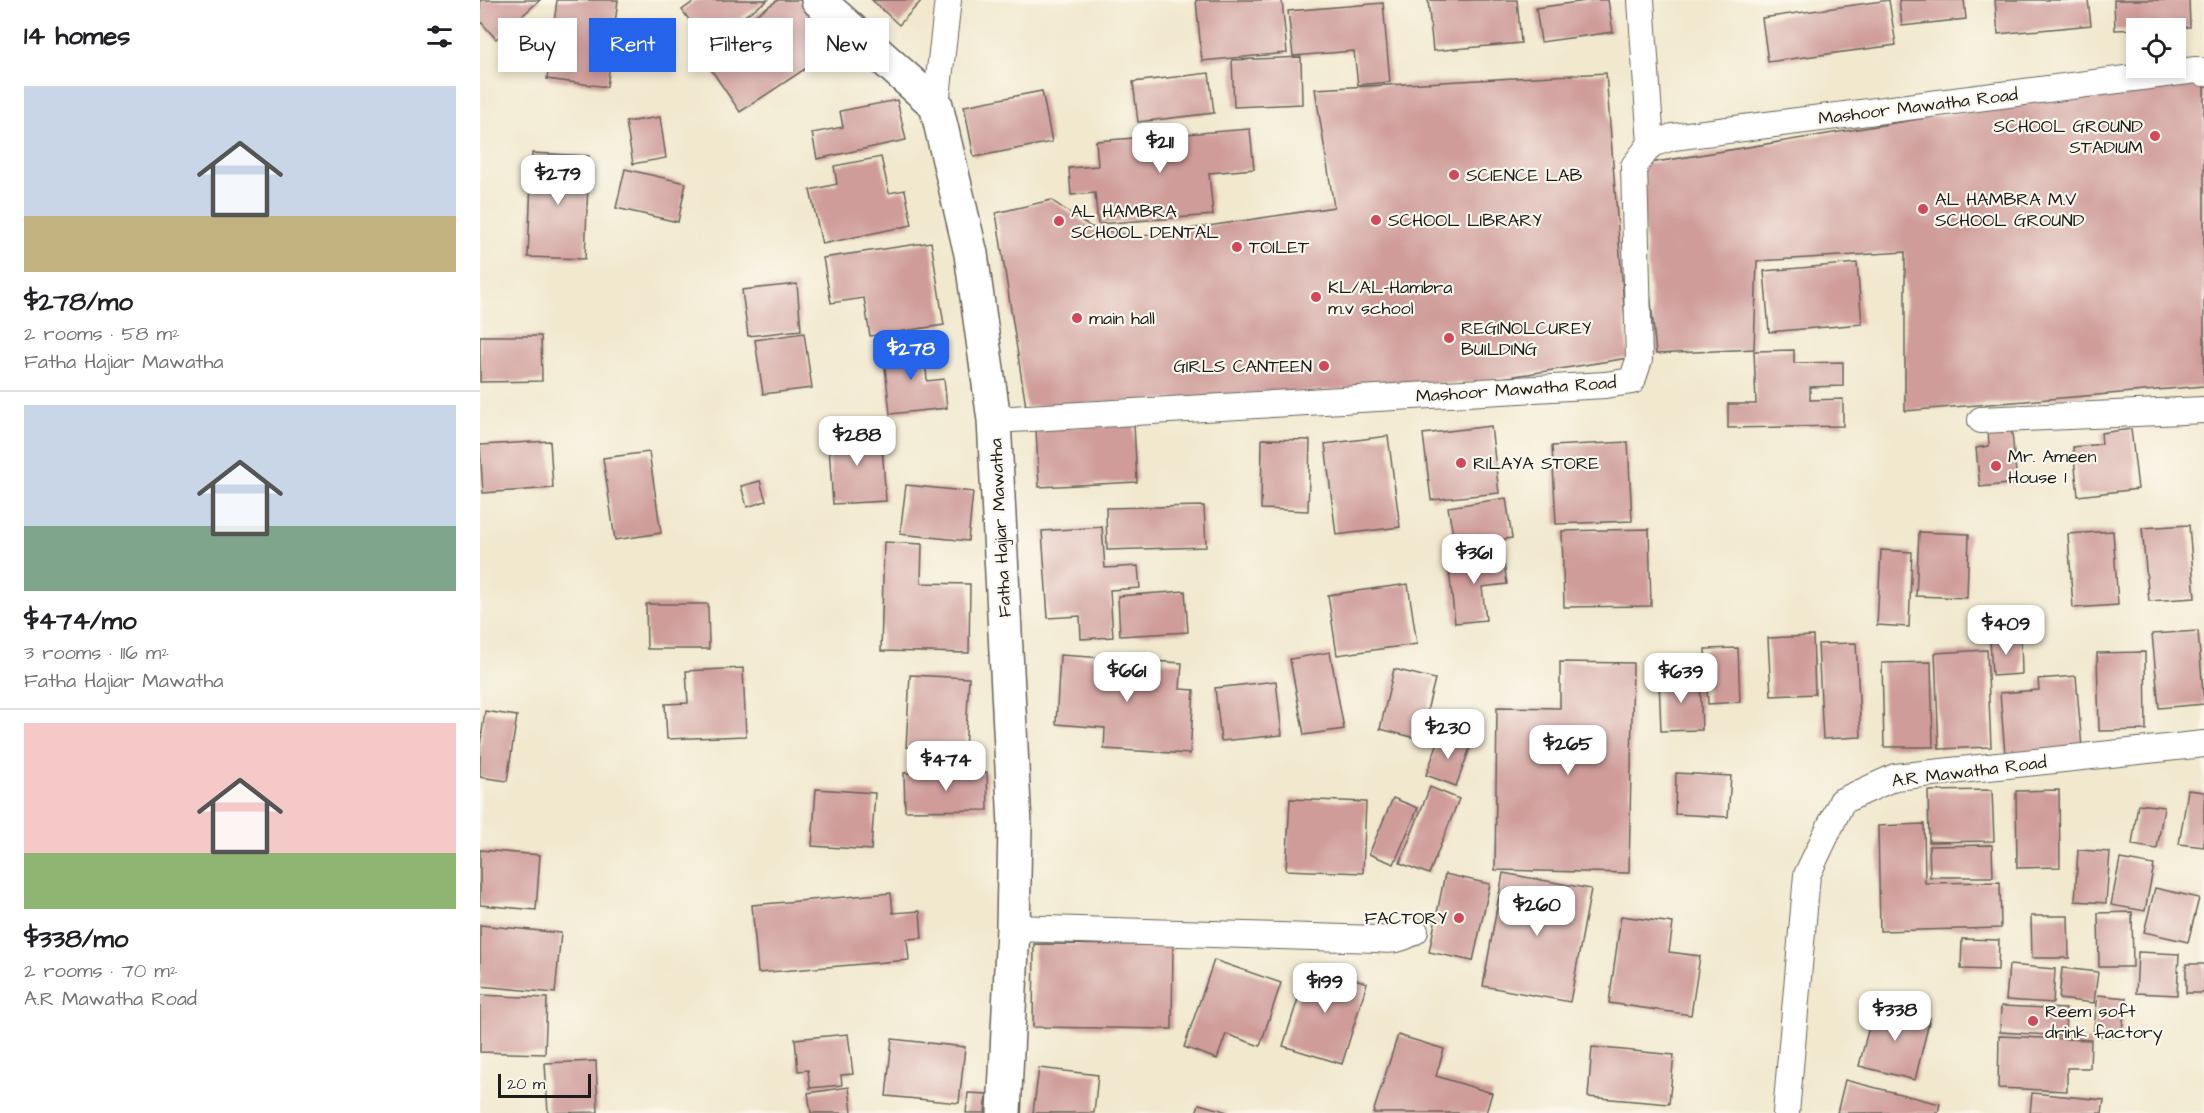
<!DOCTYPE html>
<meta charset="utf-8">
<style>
body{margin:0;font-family:"Architects Daughter",sans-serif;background:#f6f6f6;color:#202124;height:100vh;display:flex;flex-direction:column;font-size:22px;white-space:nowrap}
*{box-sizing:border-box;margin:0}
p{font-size:20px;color:#757577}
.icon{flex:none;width:33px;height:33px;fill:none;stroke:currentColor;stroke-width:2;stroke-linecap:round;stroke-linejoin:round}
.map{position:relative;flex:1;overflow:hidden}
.details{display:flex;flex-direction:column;background:#fff;width:480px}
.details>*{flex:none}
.guide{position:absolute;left:18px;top:18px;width:570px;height:54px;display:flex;gap:12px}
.fabs{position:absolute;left:1646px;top:18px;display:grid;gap:12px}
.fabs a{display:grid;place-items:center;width:60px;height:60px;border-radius:0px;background:#fff;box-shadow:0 3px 9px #0003;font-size:30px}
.scale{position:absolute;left:18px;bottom:15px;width:93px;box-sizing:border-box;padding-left:6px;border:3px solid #1c1c1c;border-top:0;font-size:16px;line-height:21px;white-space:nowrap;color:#1c1c1c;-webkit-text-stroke:4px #fbf7ec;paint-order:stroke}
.price{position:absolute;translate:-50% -51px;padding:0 14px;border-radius:12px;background:#fff;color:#222;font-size:20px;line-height:39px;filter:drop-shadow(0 2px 3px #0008)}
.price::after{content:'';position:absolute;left:50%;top:36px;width:18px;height:14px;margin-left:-9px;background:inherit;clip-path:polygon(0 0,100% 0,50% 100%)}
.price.current{background:#2563eb;color:#fff}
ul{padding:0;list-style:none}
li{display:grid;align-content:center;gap:12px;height:318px;padding:0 24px}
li+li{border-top:2px solid #e0e0e0}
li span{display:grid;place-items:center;height:186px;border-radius:0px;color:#555}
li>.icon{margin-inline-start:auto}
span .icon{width:108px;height:108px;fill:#fffc;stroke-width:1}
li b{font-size:26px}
h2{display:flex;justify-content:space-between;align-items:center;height:72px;padding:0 24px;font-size:26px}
.chip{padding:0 21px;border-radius:0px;background:#fff;box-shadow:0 3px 9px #0003;font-size:21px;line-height:54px}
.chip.current{background:#2563eb;color:#fff}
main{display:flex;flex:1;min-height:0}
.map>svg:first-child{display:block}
.building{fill:#cf9c9a}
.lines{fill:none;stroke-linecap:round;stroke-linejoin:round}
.minor-casing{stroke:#67635a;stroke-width:28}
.tertiary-casing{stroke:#67635a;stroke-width:36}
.minor{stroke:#fff;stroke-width:26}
.tertiary{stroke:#fff;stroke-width:33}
.poi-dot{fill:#d1495b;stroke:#fbf7ec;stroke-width:2}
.labels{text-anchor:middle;stroke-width:4.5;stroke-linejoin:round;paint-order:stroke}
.street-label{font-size:18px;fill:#1c1c1c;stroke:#fbf7ec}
.poi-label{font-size:18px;fill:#1c1c1c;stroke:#fbf7ec;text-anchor:start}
</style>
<main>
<section class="details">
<h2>14 homes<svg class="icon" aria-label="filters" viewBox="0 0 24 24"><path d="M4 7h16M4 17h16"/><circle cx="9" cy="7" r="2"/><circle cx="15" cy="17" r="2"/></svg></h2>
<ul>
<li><span style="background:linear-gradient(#c9d6e8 70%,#c2b280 0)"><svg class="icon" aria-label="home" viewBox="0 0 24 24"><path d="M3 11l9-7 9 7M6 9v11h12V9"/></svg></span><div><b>$278/mo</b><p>2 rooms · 58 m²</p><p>Fatha Hajiar Mawatha</p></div></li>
<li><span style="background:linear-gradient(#c9d6e8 65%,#7fa58c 0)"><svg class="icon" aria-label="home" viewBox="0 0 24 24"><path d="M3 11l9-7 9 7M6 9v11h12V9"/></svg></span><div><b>$474/mo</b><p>3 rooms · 116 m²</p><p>Fatha Hajiar Mawatha</p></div></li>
<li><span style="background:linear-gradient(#f6c9c9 70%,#8fb573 0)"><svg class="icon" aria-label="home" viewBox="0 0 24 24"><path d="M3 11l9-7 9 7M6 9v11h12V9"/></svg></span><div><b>$338/mo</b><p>2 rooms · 70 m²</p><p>A.R Mawatha Road</p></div></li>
</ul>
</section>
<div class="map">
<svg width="1724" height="1113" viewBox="0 0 1724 1113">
<rect width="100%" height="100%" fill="#fbf7ec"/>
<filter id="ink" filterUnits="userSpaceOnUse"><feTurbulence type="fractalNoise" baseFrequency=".0167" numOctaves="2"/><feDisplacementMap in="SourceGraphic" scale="12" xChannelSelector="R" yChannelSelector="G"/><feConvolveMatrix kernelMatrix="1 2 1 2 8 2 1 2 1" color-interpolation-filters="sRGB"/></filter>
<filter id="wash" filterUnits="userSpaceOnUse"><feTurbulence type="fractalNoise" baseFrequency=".008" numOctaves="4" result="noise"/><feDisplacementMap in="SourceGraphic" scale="24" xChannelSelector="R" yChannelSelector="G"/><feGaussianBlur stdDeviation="1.35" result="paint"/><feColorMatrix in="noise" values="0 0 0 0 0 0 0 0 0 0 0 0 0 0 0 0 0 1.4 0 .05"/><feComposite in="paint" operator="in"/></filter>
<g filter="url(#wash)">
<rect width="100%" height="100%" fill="#f1e8ce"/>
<g id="blocks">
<g class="building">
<polygon points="0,0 60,0 16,39 0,21"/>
<polygon points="77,0 138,0 127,87 67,79"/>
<polygon points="216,0 288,0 225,42 202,10"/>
<polygon points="298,0 326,0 358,47 260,112 219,52"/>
<polygon points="392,0 442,0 419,25"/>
<polygon points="716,0 802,0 807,53 722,61"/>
<polygon points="948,0 1037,0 1041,43 953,51"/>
<polygon points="1113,0 1128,0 1133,32 1061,42 1056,8"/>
<polygon points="1409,0 1416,45 1288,62 1282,18"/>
<polygon points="1419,0 1484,0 1486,19 1422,26"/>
<polygon points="1515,0 1608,0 1611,25 1518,34"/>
<polygon points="1634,0 1709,0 1710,27 1635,30"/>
<polygon points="903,3 910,82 878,85 874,51 813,56 808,11"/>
<polygon points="821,57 822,104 754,107 752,60"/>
<polygon points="729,73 734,113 658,122 653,82"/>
<polygon points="1126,73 1148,358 997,382 546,407 516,213 571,200 611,227 656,237 854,207 835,89"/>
<polygon points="1708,75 1724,78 1724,386 1425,411 1425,252 1277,261 1274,349 1176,354 1158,165"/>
<polygon points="562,91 572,142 494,157 484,106"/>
<polygon points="417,100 426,140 337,159 332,133 363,127 360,111"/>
<polygon points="180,117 186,158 153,164 146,122"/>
<polygon points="770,129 774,169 729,173 733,215 618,224 615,193 591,195 589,168 618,166 616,141"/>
<polygon points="52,153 109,156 105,259 48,257"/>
<polygon points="401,157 409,193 425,190 432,225 342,244 330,190 357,184 354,166"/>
<polygon points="145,169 206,183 198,222 136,208"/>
<polygon points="451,242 464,325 390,336 384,298 351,303 343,258"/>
<polygon points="1377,263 1382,324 1289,332 1284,271"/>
<polygon points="317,284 321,330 268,336 262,290"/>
<polygon points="324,333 332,388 283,394 275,340"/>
<polygon points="0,336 61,336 62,381 0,382"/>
<polygon points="444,344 447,381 464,379 467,408 410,414 403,348"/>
<polygon points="1314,350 1314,363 1363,362 1363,386 1330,387 1330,400 1363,399 1363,426 1248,428 1248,404 1276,404 1274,351"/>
<polygon points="1531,423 1537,483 1500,487 1496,448 1509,446 1508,428"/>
<polygon points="654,424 657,482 559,487 556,429"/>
<polygon points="1011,426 1019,493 951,500 943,434"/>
<polygon points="1651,429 1658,489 1598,496 1593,447 1622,444 1621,433"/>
<polygon points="401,431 406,501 353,504 348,434"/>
<polygon points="908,436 920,527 856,535 845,444"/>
<polygon points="782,439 830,440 828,511 781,509"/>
<polygon points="70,441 73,488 3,493 0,445"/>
<polygon points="1148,442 1152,521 1076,524 1072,446"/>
<polygon points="169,452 181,533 135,540 123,458"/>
<polygon points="280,481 286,501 267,507 261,486"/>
<polygon points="426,485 493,492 488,541 420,534"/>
<polygon points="1026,498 1032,538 975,546 968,507"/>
<polygon points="724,506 726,547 627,550 626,508"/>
<polygon points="1709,525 1715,598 1669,601 1662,528"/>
<polygon points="622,527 625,568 658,566 660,588 630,590 633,637 601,639 600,616 568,618 562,531"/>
<polygon points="1169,529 1171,606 1084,607 1082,531"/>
<polygon points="1633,531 1638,605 1593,608 1588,534"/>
<polygon points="1439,532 1489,534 1487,598 1436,596"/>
<polygon points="404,542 442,544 441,583 490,584 489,653 401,651"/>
<polygon points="1401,550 1432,552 1429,627 1397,625"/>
<polygon points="1023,555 1027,584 1002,587 1006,620 975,623 968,561"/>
<polygon points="928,584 937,644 857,655 848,595"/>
<polygon points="705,591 708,632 640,636 638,596"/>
<polygon points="166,604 228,604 229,649 167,649"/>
<polygon points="1718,631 1724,704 1679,708 1672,634"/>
<polygon points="1333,636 1335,694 1291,696 1288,638"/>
<polygon points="1541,637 1542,674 1512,676 1510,638"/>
<polygon points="1376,643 1381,737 1343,739 1338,644"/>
<polygon points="1258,648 1260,702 1228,704 1225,649"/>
<polygon points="1507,650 1511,747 1459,749 1455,653"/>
<polygon points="850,652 864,729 824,735 810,659"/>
<polygon points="1665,652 1666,730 1619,731 1617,653"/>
<polygon points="580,655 702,663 700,689 714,690 710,754 624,749 625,728 576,724"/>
<polygon points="1080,662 1153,663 1149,873 1015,870 1017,707 1080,708"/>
<polygon points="1451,662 1453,747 1404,747 1402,663"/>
<polygon points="263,668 266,736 187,739 185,704 208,703 206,671"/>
<polygon points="914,669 955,679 940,739 900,729"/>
<polygon points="430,675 489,678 485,751 426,747"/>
<polygon points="1596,676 1602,748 1525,754 1520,693 1559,690 1558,679"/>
<polygon points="1220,677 1222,730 1181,731 1179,679"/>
<polygon points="796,681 802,735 741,741 735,688"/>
<polygon points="5,711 37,716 27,781 0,777 0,746"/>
<polygon points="961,734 991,745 976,786 946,775"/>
<polygon points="507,772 508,810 425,811 424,773"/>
<polygon points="1196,773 1251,776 1248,817 1195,814"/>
<polygon points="950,787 979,799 949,874 920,863"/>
<polygon points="336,789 395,793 391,850 332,846"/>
<polygon points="1512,790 1514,841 1449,842 1448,791"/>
<polygon points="1579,790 1580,867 1537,868 1536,791"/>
<polygon points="1708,790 1724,792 1724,847 1699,844"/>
<polygon points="913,798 938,808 914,864 889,854"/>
<polygon points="810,799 886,802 883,873 806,870"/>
<polygon points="1658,804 1684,807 1677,849 1652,845"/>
<polygon points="1444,824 1445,883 1520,882 1521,928 1400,931 1398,826"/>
<polygon points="1512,845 1513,877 1450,877 1449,846"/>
<polygon points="0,850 60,855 56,910 0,905"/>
<polygon points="1598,850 1630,852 1626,903 1595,901"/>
<polygon points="1640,859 1674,865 1665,911 1631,905"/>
<polygon points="1023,873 1111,889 1090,1002 1003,986"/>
<polygon points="965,874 1010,884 993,961 949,952"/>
<polygon points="1675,888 1719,898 1708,942 1664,932"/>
<polygon points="411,893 413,913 440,911 442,938 427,939 429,960 278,973 272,905"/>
<polygon points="1652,912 1653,967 1619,967 1618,913"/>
<polygon points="1141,916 1193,923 1189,952 1220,956 1211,1015 1129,1003"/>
<polygon points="1551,916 1588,916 1589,958 1552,958"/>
<polygon points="0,925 81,933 75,993 0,986"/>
<polygon points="1482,939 1519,940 1518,970 1481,969"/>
<polygon points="554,944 693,945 692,1029 553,1027"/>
<polygon points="1658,952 1699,954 1697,995 1656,993"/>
<polygon points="734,960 801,983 780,1046 746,1034 737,1059 704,1047"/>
<polygon points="829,964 887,983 862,1064 803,1046"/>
<rect x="1706" y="964" width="18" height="29"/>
<polygon points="1529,965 1575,969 1573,1003 1526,1000"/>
<polygon points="1582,968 1618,972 1614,1003 1579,999"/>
<polygon points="0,995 67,998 65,1054 0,1052"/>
<polygon points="1618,995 1646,998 1641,1038 1613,1035"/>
<polygon points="1395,1003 1450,1018 1435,1080 1379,1066"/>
<polygon points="1521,1006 1586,1009 1585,1036 1520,1032"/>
<polygon points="368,1034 373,1074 361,1075 362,1085 330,1088 328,1070 318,1071 315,1039"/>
<polygon points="918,1035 964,1049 956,1076 1012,1093 1006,1113 893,1113"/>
<polygon points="1519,1036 1611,1040 1610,1068 1587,1068 1587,1091 1518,1088"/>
<polygon points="412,1039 485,1047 479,1103 406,1096"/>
<polygon points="1112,1047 1194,1055 1189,1104 1108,1097"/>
<polygon points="116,1061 118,1112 68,1113 65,1063"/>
<polygon points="559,1068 618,1075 614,1113 553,1113"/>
<polygon points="1365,1080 1460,1104 1458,1113 1357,1113"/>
<polygon points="369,1087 372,1113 331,1113 328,1093"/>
<polygon points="488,1093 507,1094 505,1113 486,1113"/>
<polygon points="1552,1093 1624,1100 1622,1113 1550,1113"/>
<polygon points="719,1104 748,1112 748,1113 716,1113"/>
</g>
</g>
</g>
<g filter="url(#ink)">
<use href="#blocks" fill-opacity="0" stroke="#67635a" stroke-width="1.5"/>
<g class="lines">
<g class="minor-casing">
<g id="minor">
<polyline points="1161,0 1171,144"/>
<polyline points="456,105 468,0"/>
<polyline points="514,420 1125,385 1152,381 1159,360 1154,166 1171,144 1193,137 1716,70 1724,73"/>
<polyline points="1501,420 1724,410"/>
<path d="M533,928L897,939C913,941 922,939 935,931"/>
<polyline points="1306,1113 1327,875 1362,801 1415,777 1724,744"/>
</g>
</g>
<g class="tertiary-casing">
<polyline id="tertiary" points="338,0 456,105 491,254 514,420 535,825 533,928 524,1113"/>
</g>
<use href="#minor" class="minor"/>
<use href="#tertiary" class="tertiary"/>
</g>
</g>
<g class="poi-dot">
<circle cx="1675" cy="136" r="6"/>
<circle cx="974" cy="175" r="6"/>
<circle cx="1443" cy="209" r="6"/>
<circle cx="896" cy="220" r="6"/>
<circle cx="579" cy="221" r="6"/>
<circle cx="757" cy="247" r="6"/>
<circle cx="836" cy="297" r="6"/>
<circle cx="597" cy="318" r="6"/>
<circle cx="969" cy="338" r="6"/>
<circle cx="844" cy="366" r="6"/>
<circle cx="981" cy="463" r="6"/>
<circle cx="1516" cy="466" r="6"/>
<circle cx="979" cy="918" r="6"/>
<circle cx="1553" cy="1021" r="6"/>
</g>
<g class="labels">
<g class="street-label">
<text transform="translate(1438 106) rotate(-7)" y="6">Mashoor Mawatha Road</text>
<text transform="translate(1036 389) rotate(-4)" y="6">Mashoor Mawatha Road</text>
<text transform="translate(520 528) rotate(-93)" y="6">Fatha Hajiar Mawatha</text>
<text transform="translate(1489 771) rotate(-7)" y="6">A.R Mawatha Road</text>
</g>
<g class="poi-label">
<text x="1663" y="132" text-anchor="end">SCHOOL GROUND<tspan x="1663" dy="21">STADIUM</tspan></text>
<text x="986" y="181">SCIENCE LAB</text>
<text x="1455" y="205">AL HAMBRA M.V<tspan x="1455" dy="21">SCHOOL GROUND</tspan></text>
<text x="591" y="217">AL HAMBRA<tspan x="591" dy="21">SCHOOL DENTAL</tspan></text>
<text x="908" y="226">SCHOOL LIBRARY</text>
<text x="769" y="253">TOILET</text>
<text x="848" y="293">KL/AL-Hambra<tspan x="848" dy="21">m.v school</tspan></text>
<text x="609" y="324">main hall</text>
<text x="981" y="334">REGINOLCUREY<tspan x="981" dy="21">BUILDING</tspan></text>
<text x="832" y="372" text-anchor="end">GIRLS CANTEEN</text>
<text x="1528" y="462">Mr. Ameen<tspan x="1528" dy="21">House 1</tspan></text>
<text x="993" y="469">RILAYA STORE</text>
<text x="967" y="924" text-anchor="end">FACTORY</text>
<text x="1565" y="1017">Reem soft<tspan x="1565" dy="21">drink factory</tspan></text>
</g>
</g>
</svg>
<div class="fabs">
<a><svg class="icon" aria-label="locate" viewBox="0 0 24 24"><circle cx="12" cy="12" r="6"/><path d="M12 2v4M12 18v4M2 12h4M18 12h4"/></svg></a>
</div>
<div class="scale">20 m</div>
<b class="price" style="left:680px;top:174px">$211</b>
<b class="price" style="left:78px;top:206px">$279</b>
<b class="price current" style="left:431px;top:381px">$278</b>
<b class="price" style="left:377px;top:467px">$288</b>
<b class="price" style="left:994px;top:585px">$361</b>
<b class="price" style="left:1526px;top:656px">$409</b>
<b class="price" style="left:647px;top:703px">$661</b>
<b class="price" style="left:1201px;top:704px">$639</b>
<b class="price" style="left:968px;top:760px">$230</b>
<b class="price" style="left:1088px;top:776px">$265</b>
<b class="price" style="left:466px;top:792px">$474</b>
<b class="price" style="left:1057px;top:937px">$260</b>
<b class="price" style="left:845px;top:1014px">$199</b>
<b class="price" style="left:1415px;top:1042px">$338</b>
<div class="guide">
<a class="chip">Buy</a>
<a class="chip current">Rent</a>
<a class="chip">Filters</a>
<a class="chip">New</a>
</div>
</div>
</main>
